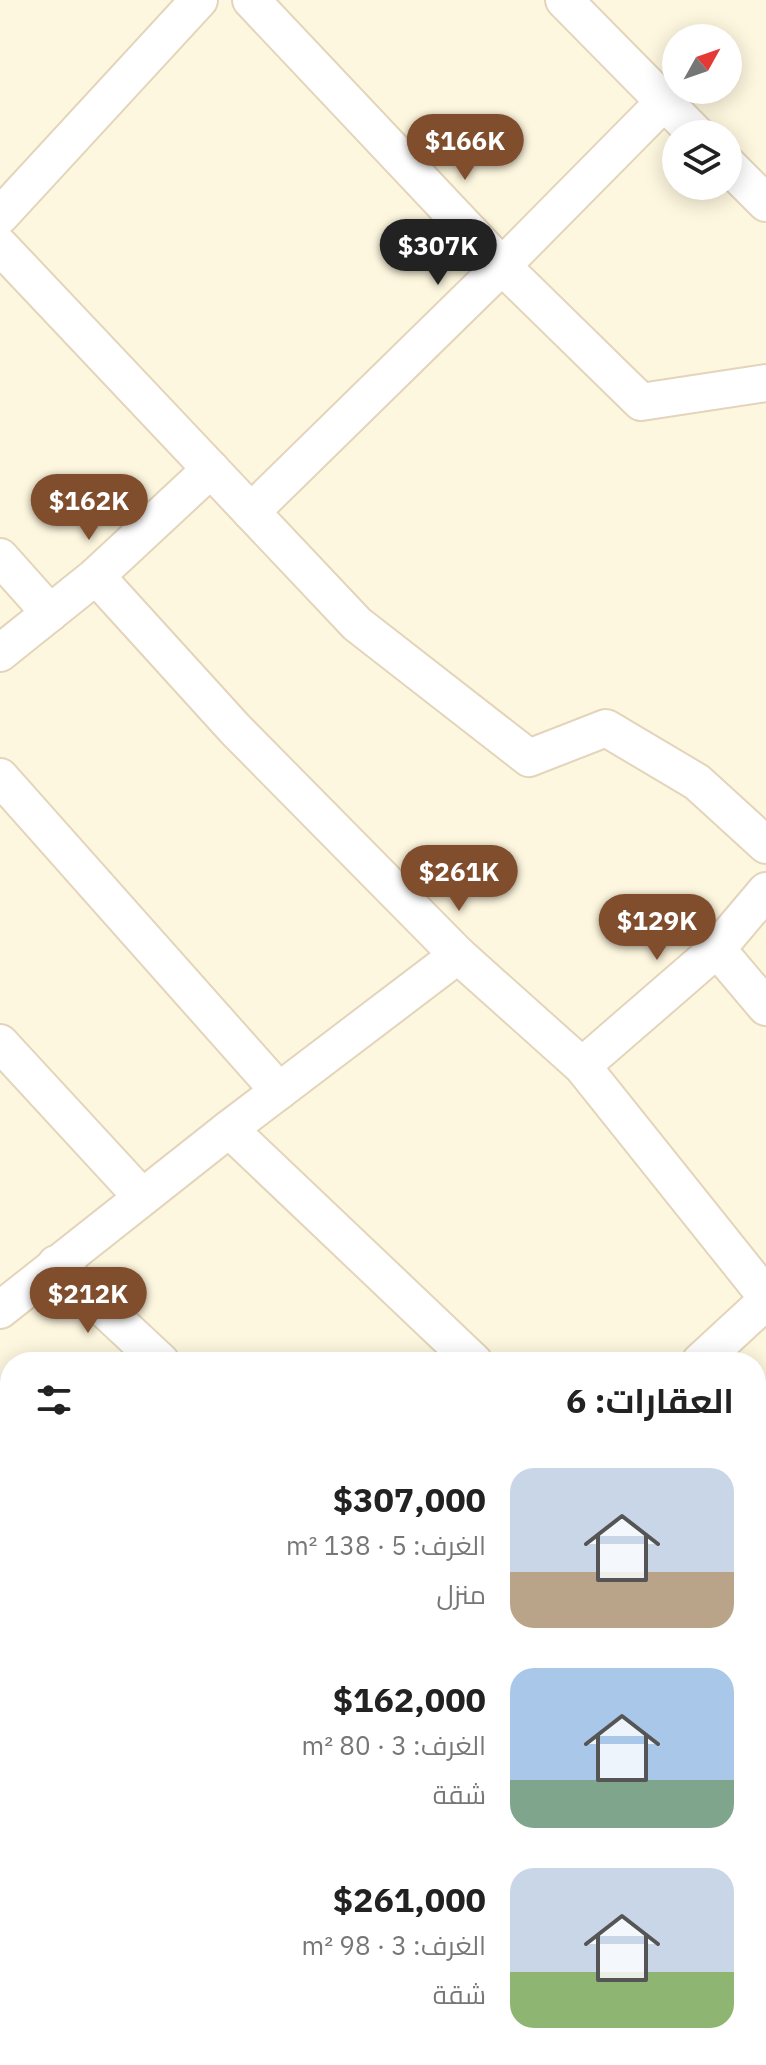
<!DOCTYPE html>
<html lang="ar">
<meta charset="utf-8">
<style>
body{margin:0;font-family:"IBM Plex Sans",Cairo,sans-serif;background:#f6f6f6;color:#222;direction:rtl;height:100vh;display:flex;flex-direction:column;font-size:30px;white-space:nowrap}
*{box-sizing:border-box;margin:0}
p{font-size:26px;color:#767676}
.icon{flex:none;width:44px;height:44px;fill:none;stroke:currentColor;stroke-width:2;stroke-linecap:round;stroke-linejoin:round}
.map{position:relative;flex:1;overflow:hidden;direction:ltr}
.panel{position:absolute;left:0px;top:1352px;width:766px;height:714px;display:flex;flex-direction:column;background:#fff;border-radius:32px 32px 0 0;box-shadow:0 4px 20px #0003;direction:rtl}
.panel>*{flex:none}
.needle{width:52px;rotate:50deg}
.controls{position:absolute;left:662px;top:24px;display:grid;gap:16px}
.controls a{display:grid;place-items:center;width:80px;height:80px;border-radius:50%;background:#fff;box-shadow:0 4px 20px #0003;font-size:40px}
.price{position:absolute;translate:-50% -68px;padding:0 18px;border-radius:28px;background:#804e2c;color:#fff;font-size:26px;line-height:52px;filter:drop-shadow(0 2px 4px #0008)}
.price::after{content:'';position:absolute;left:50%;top:48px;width:24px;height:18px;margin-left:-12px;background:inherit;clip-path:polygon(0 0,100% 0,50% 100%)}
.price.current{background:#222;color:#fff}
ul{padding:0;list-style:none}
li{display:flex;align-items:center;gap:24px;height:200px;padding:0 32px}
li span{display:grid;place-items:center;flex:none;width:224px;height:160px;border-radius:24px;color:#555}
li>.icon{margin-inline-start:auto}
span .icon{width:96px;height:96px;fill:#fffc;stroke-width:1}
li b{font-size:34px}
h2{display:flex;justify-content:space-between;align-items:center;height:96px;padding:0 32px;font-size:34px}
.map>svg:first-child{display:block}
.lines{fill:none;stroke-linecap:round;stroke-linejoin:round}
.minor-casing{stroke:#e3d4bb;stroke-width:40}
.major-casing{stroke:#fff;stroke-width:48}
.minor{stroke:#fff;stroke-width:36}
.major{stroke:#ffea95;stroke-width:44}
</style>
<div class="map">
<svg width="766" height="2065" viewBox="0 0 766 2065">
<rect width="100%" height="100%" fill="#fef7df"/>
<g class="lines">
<g class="minor-casing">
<g id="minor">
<polyline points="251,0 502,266 641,402 766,383"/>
<polyline points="564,0 696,134"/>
<polyline points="728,165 766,203"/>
<polyline points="0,216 199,0"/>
<polyline points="0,246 357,624 529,758 606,728 697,782 766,845"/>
<polyline points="251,512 502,266 664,102"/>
<polyline points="0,557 50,613"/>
<polyline points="96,576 235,729 458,955 582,1066 766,1296"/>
<polyline points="0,653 96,576 211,469"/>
<polyline points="0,777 279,1091"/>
<polyline points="717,949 766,1007"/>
<polyline points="0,1043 142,1197"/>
<polyline points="582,1066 717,949 766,891"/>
<polyline points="229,1129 474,1362"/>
<polyline points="56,1264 161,1362"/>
<polyline points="0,1310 229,1129 458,955"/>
<polyline points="700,1362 766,1301"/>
<polyline points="0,1493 10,1503"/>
<polyline points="756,1510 766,1502"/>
<polyline points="756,2017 766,2009"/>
<polyline points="740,2056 748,2065"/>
<polyline points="707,2065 715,2056"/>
</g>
</g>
<g class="major-casing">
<g id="major">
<polyline points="0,1884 10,1892"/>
<polyline points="0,1960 10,1966"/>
<polyline points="158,2056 170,2065"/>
<polyline points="236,2056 248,2065"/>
</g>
</g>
<use href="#minor" class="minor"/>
<use href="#major" class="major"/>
</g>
</svg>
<div class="controls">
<a><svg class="needle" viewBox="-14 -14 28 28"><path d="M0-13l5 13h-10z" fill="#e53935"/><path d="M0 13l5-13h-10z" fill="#767676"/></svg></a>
<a><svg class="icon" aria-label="layers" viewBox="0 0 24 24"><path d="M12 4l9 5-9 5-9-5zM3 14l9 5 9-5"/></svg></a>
</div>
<b class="price" style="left:465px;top:182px">$166K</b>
<b class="price current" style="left:438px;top:287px">$307K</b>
<b class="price" style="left:89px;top:542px">$162K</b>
<b class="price" style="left:459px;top:913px">$261K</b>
<b class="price" style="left:657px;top:962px">$129K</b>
<b class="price" style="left:88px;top:1335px">$212K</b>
<section class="panel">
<h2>العقارات: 6<svg class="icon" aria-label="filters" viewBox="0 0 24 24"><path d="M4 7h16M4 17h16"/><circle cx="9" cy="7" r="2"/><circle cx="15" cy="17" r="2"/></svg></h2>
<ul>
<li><span style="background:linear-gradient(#c9d6e8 65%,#b9a48a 0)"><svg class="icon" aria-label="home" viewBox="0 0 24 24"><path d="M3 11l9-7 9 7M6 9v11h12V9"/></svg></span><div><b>$307,000</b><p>الغرف: 5 · 138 m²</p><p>منزل</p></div></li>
<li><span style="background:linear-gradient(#a9c7e8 70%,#7fa58c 0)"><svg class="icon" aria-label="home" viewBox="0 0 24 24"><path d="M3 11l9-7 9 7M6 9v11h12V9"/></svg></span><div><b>$162,000</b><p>الغرف: 3 · 80 m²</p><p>شقة</p></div></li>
<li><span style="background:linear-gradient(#c9d6e8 65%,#8fb573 0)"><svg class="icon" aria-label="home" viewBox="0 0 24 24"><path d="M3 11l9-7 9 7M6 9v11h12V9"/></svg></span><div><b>$261,000</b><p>الغرف: 3 · 98 m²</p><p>شقة</p></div></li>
</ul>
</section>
</div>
